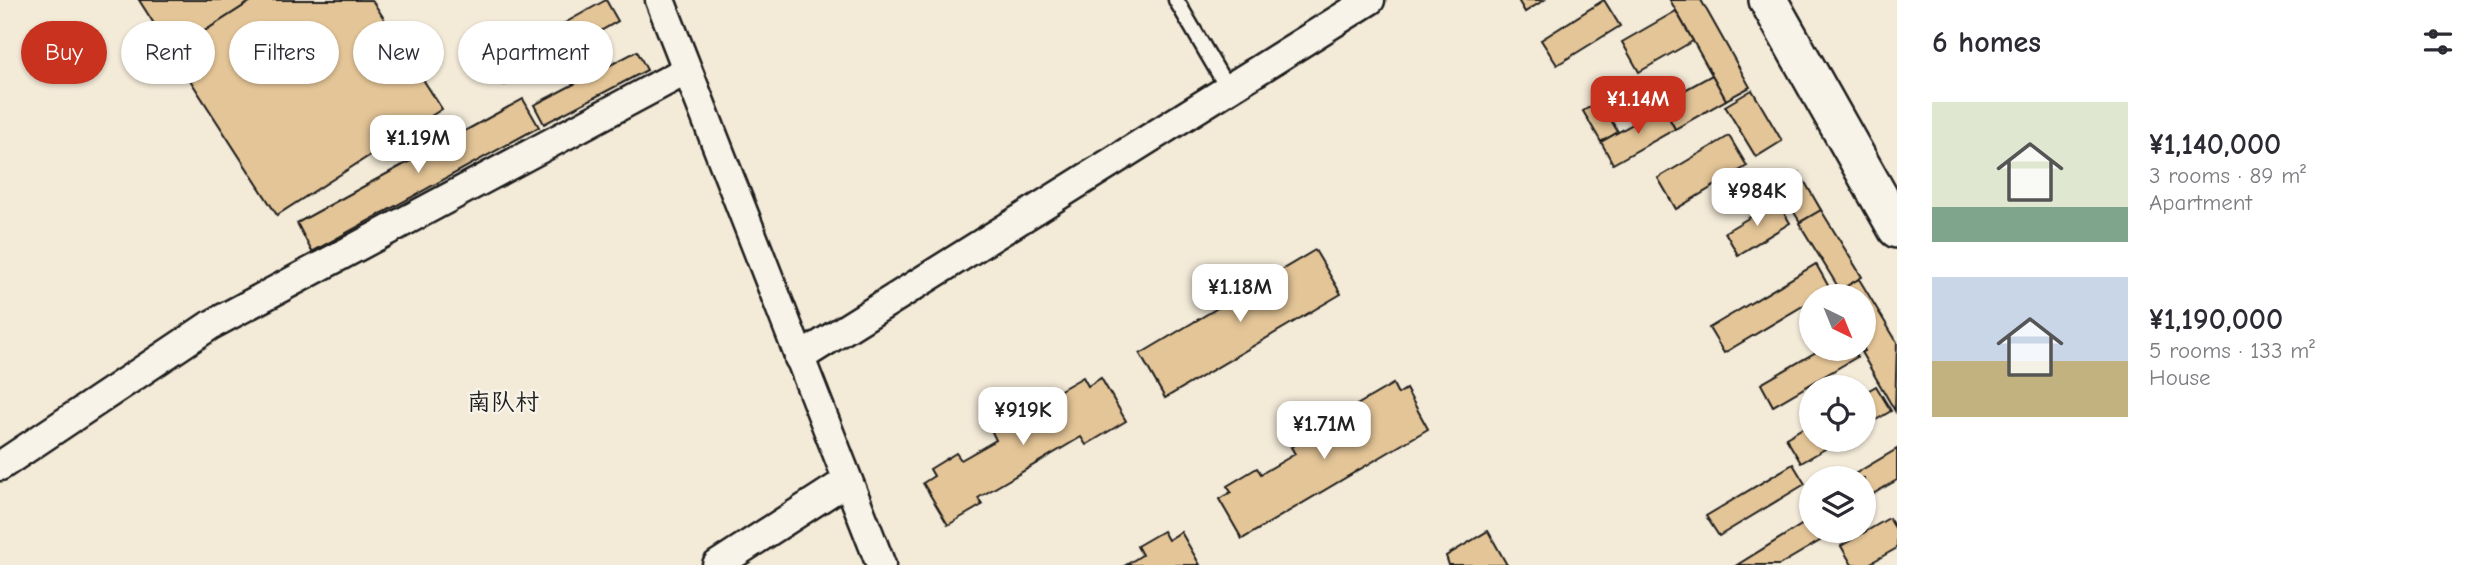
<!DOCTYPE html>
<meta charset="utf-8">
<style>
body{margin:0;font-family:"Comic Neue","LXGW WenKai TC",sans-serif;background:#f7f7f7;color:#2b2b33;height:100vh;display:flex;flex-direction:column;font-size:26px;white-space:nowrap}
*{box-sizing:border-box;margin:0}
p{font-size:23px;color:#7c7c81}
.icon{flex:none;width:38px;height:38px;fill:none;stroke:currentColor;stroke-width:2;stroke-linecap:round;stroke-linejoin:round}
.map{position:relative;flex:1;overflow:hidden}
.sheet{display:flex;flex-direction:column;background:#fff;width:595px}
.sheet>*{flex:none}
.top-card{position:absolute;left:21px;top:21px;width:665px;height:63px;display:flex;gap:14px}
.needle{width:46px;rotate:137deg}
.controls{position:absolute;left:1799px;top:284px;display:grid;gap:14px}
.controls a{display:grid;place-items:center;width:77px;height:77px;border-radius:50%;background:#fff;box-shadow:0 2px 5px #0004;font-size:35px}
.price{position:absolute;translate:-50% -60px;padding:0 16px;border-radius:14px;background:#fff;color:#222;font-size:23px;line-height:46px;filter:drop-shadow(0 2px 4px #0008)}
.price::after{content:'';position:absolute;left:50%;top:42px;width:21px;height:16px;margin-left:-10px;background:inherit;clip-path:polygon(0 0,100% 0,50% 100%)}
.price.current{background:#c8321e;color:#fff}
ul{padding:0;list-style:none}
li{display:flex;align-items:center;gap:21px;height:175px;padding:0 35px}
li span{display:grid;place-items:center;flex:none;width:196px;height:140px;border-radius:0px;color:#555}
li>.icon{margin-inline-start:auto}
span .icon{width:84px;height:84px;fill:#fffc;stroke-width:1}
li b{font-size:30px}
h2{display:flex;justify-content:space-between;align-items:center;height:84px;padding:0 35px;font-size:30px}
.pill{padding:0 24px;border-radius:32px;background:#fff;box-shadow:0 2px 5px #0004;font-size:24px;line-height:63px}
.pill.current{background:#c8321e;color:#fff}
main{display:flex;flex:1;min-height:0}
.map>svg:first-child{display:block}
.building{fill:#e4c597;stroke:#1c1c1c;stroke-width:2}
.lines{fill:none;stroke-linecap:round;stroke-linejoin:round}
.service-casing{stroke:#1c1c1c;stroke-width:19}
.minor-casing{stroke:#1c1c1c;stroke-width:33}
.tertiary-casing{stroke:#1c1c1c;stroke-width:42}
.service{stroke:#f7f3e8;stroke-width:14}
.minor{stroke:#f7f3e8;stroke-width:28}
.tertiary{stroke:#f7f3e8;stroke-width:37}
.labels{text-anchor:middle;stroke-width:5;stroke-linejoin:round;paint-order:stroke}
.quarter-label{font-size:24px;fill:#1c1c1c;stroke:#f7f3e8}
</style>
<main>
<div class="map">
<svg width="1897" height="565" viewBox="0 0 1897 565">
<rect width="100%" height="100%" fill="#f3ead8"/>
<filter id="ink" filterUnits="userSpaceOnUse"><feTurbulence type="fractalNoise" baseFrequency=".0143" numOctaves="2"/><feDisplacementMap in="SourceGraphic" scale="14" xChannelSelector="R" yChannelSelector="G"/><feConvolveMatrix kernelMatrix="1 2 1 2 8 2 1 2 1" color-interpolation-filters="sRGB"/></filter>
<g filter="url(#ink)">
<g class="building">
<polygon points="139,0 253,0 172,52"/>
<polygon points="253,0 372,0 442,109 277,215 172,52"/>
<polygon points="606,0 618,21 505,85 493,63"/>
<polygon points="1518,0 1544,0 1525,12"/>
<polygon points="1604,0 1620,26 1557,65 1541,40"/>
<polygon points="1670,0 1701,0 1750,87 1726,100"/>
<polygon points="1676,11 1693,41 1639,72 1622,42"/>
<polygon points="637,51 647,70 544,124 534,105"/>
<polygon points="1712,75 1726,100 1675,129 1661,103"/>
<polygon points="1752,90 1782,141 1756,157 1725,106"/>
<polygon points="523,99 539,127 312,252 297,223"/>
<polygon points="1600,101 1618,132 1601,142 1583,111"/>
<polygon points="1663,107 1675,129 1613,164 1601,142"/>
<polygon points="1729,136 1747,166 1676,209 1658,178"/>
<polygon points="1799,172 1821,210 1800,222 1777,185"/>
<polygon points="1777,201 1790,223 1738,255 1725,232"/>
<polygon points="1821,210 1862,277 1840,290 1799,223"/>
<polygon points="1315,250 1341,294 1165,398 1140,354"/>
<polygon points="1816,264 1830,289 1820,296 1811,296 1811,301 1724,353 1709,328"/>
<polygon points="1859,279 1897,342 1895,411 1861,352 1864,351 1864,296 1831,295"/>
<polygon points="1823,348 1852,348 1857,357 1773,406 1761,384"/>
<polygon points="1083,377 1088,386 1101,378 1126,421 1086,445 1081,437 978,498 982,505 948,525 923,483 934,476 930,469 956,453 961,460 996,440 992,432 1020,415 1025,423 1062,401 1057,392"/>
<polygon points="1393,384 1398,394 1406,389 1428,429 1242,539 1219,499 1231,492 1227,486 1257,468 1261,474 1295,454 1291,447 1326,426 1331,433 1361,416 1355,406"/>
<polygon points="1876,386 1891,411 1864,427 1864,393"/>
<polygon points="1811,423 1811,439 1842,439 1801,463 1786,438"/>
<polygon points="1897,449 1897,480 1864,499 1864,478 1848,478"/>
<polygon points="1793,464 1805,484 1719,536 1706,516"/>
<polygon points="1889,518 1897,531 1897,548 1867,565 1852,565 1841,546"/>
<polygon points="1811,519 1811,530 1835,532 1779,565 1737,565"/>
<polygon points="1163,531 1168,540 1181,532 1200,565 1126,565 1142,555 1137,546"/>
<polygon points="1488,531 1507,565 1449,565 1446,556"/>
</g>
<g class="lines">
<g class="service-casing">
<polyline id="service" points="1176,0 1228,89"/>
</g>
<g class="minor-casing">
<g id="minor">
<polyline points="660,0 881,565"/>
<polyline points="799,358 1370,0"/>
<polyline points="0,466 209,326 687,70"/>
<polyline points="717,565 847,481"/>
</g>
</g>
<g class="tertiary-casing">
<polyline id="tertiary" points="1768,0 1897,229"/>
</g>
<use href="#service" class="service"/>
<use href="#minor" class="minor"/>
<use href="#tertiary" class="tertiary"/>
</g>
</g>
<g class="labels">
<g class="quarter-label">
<text x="503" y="410">南队村</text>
</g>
</g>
</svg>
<div class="controls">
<a><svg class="needle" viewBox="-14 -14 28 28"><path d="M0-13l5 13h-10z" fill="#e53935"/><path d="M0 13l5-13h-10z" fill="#7c7c81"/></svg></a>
<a><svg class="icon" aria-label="locate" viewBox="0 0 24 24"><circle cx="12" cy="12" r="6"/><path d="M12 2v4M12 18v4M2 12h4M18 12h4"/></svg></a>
<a><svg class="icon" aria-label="layers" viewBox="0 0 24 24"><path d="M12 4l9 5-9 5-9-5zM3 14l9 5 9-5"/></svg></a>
</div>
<b class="price current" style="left:1638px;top:136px">¥1.14M</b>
<b class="price" style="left:418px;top:175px">¥1.19M</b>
<b class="price" style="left:1757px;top:228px">¥984K</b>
<b class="price" style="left:1240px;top:324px">¥1.18M</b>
<b class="price" style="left:1023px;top:447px">¥919K</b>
<b class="price" style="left:1324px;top:461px">¥1.71M</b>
<div class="top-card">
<a class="pill current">Buy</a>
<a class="pill">Rent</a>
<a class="pill">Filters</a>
<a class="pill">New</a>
<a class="pill">Apartment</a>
</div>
</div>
<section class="sheet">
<h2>6 homes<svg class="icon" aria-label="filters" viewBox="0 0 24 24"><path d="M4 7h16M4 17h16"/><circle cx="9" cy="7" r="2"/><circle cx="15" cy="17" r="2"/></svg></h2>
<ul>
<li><span style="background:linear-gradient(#dfe7d0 75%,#7fa58c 0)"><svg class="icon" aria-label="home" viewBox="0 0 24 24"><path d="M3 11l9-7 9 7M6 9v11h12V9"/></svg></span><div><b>¥1,140,000</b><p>3 rooms · 89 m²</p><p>Apartment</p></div></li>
<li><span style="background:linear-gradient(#c9d6e8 60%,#c2b280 0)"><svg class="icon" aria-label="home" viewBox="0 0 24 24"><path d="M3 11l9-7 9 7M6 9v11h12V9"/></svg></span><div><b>¥1,190,000</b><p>5 rooms · 133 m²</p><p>House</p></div></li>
</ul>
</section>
</main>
